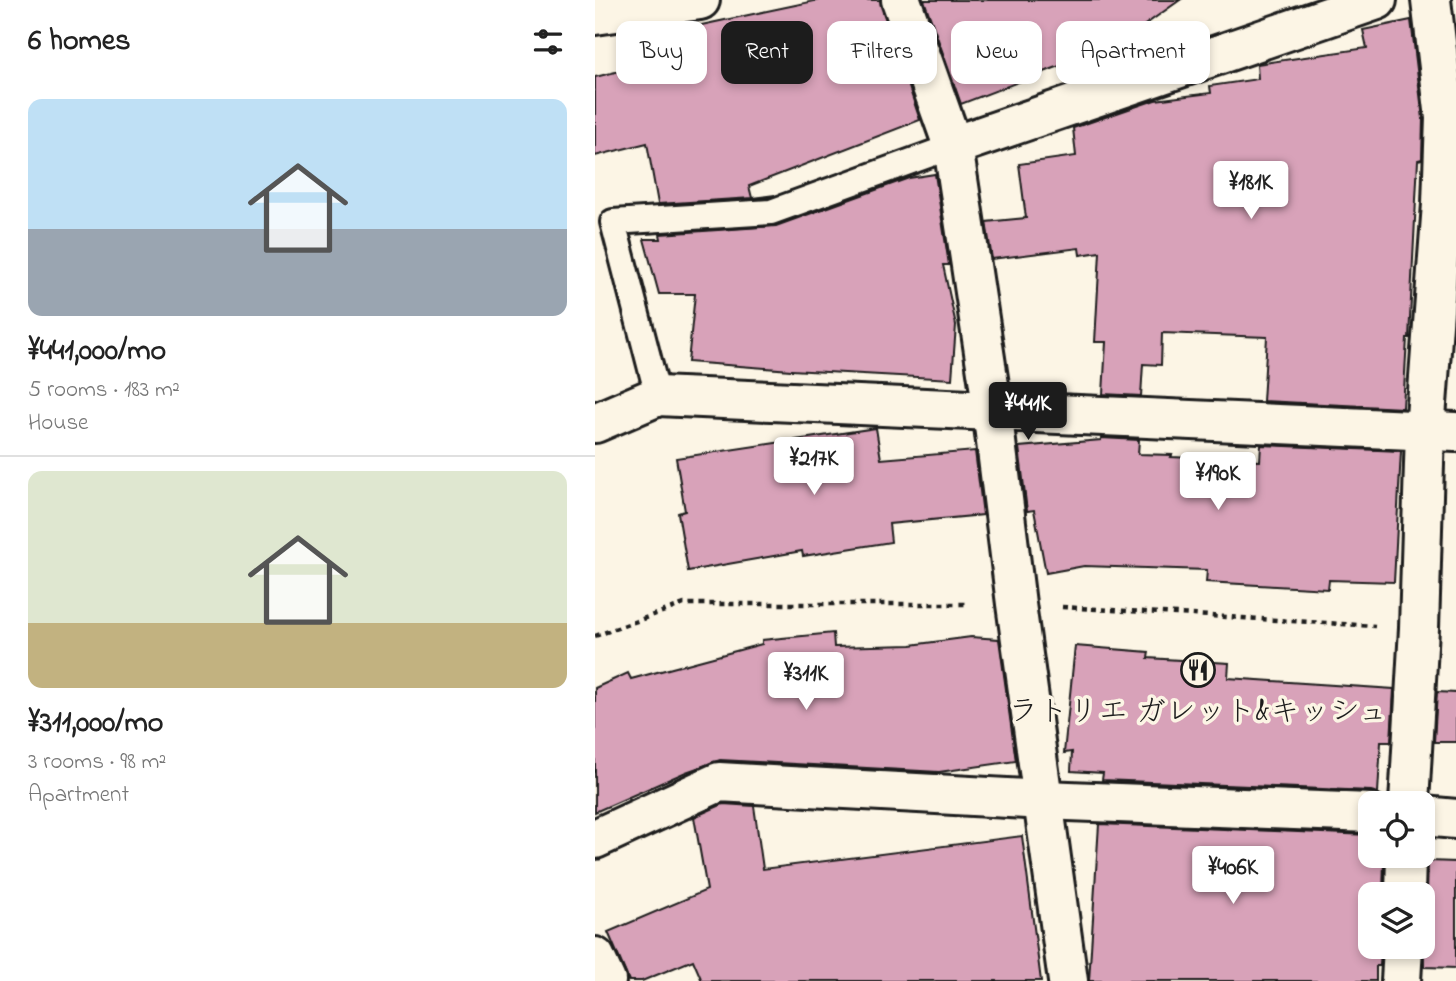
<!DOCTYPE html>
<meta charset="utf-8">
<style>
body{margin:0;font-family:"Indie Flower","Klee One",sans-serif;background:#f2f2f2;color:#222;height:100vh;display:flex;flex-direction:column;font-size:26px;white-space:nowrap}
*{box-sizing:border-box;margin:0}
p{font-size:23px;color:#767676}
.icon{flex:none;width:38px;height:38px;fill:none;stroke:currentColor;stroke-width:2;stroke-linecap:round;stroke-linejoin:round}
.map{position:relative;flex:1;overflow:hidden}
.details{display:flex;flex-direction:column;background:#fff;width:595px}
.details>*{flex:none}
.top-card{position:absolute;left:21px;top:21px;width:665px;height:63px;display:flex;gap:14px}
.fabs{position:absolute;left:763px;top:791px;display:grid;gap:14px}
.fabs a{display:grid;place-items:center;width:77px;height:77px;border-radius:14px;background:#fff;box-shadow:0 4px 10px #0003;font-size:35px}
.price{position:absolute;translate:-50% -60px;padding:0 16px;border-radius:7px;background:#fff;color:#222;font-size:23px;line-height:46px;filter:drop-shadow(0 2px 4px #0008)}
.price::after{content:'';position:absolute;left:50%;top:42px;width:21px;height:16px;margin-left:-10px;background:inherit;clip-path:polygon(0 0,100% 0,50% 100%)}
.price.on{background:#1c1c1c;color:#fff}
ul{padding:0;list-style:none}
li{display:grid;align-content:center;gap:14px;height:371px;padding:0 28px}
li+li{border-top:2px solid #e0e0e0}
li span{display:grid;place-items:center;height:217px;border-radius:14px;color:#555}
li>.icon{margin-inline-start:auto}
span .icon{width:126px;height:126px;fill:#fffc;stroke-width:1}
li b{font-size:30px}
h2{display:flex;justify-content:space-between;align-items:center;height:84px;padding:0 28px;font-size:30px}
.chip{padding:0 24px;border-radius:14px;background:#fff;box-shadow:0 4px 10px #0003;font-size:24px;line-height:63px}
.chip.on{background:#1c1c1c;color:#fff}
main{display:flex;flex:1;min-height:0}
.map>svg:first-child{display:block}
.building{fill:#d8a2b9;stroke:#1c1c1c;stroke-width:2}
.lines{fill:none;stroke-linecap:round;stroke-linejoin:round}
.service-casing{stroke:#1c1c1c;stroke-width:30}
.minor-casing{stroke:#1c1c1c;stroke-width:44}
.path{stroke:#1c1c1c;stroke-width:4.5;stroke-dasharray:5 5;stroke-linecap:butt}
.service{stroke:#fcf5e5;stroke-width:24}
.minor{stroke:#fcf5e5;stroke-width:38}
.labels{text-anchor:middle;stroke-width:7;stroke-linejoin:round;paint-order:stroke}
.poi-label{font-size:30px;fill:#1c1c1c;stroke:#fcf5e5}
</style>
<main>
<section class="details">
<h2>6 homes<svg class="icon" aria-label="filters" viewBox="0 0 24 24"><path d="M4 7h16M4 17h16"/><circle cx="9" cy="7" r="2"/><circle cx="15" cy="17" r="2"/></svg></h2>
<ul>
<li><span style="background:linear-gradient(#bfe0f5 60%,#9aa5b1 0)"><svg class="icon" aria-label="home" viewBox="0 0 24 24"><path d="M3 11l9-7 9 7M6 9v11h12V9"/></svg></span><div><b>¥441,000/mo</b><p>5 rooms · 183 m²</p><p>House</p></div></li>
<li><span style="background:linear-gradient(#dfe7d0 70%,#c2b280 0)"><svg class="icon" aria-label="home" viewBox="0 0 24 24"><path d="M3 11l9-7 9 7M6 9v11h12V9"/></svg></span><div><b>¥311,000/mo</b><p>3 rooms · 98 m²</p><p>Apartment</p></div></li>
</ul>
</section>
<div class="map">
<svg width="861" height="981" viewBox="0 0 861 981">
<rect width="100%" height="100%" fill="#fcf5e5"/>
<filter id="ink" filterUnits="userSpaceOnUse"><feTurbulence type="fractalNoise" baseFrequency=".0143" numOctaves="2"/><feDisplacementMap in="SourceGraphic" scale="14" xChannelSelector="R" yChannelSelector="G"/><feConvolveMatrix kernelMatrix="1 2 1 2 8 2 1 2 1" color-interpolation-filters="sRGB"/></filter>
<g filter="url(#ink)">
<g class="building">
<polygon points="224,0 285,0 325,120 154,186 157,198 180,195 173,197 63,204 52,143 0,156 0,77 33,69 27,39 77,29 78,31"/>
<polygon points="329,0 585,0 472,80 470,64 366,104"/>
<polygon points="816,20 828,119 827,159 823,160 814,338 812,338 808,408 668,401 672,337 567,333 566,365 548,364 546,396 508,394 511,342 500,342 505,252 485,255 484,248 397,259 391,222 431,218 424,164 481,156 478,128 560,100 616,93 615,86 663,79 662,64 772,48 768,30"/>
<polygon points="340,174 354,265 348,265 361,325 357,379 196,370 93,362 100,294 64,294 49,239 66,239 65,234 181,226 314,178"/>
<polygon points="281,428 286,459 380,451 388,515 294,524 296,542 208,556 207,551 93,571 83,513 90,511 81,458"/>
<polygon points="506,438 544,440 543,454 577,455 576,457 665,461 666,445 806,451 799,582 734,580 733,589 611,582 612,570 489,566 451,573 439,510 432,511 424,447 506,440"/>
<polygon points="238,633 239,647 316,645 376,637 404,639 421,761 344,772 125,760 91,772 0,812 0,688 33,673 36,679 167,644 167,640"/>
<polygon points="480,646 554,652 553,658 634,663 633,678 799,689 796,742 786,742 783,793 776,791 507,780 508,773 476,771 477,752 469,753"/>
<polygon points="842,692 861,693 861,742 839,742"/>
<polygon points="128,804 159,806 168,869 427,836 446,981 107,981 98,960 47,981 34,981 13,932 112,890 99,817"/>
<polygon points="504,824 775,835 775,856 786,856 786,860 789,860 788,894 775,894 775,947 786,947 785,966 781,966 781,981 494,981"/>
<polygon points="833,861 861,862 861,968 829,967 828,906 832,895"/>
</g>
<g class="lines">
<g class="service-casing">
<polyline id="service" points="63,396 18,222 176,212 358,146"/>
</g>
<g class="minor-casing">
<g id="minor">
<polyline points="306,0 358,146 394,385 421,604 473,981"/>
<polyline points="0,15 105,0"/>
<polyline points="358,146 782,0"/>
<polyline points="0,423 63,396 861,432"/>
<polyline points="814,803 824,628 830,431 847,204 850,118 836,0"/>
<polyline points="828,816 861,819"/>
<polyline points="0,839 124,782 449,800 775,813"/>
<polyline points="810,894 811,856"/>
<polyline points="0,957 11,981"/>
<polyline points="806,981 808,947"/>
</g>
</g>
<g class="path">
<polyline points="467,607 780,626"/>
<polyline points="0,636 89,604 374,604"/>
</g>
<use href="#service" class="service"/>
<use href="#minor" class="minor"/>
</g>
</g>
<defs>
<g id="restaurant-ring" transform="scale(1.75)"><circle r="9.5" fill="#fcf5e5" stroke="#1c1c1c" stroke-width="1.5"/><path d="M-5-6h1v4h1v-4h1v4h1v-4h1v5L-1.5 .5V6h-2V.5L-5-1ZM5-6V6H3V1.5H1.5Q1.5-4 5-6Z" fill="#1c1c1c"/></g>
</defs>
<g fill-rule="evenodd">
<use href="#restaurant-ring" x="603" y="670"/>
</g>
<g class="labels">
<g class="poi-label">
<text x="603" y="720">ラトリエ ガレット&amp;キッシュ</text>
</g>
</g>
</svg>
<div class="fabs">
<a><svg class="icon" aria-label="locate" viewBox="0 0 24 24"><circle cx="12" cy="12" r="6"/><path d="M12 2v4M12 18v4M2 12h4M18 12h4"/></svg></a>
<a><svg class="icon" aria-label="layers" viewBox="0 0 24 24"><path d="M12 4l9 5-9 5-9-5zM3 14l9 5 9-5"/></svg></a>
</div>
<b class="price" style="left:656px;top:221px">¥181K</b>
<b class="price on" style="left:433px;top:442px">¥441K</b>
<b class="price" style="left:219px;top:497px">¥217K</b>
<b class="price" style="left:623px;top:512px">¥190K</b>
<b class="price" style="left:211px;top:712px">¥311K</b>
<b class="price" style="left:638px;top:906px">¥406K</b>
<div class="top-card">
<a class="chip">Buy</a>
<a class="chip on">Rent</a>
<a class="chip">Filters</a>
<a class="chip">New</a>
<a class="chip">Apartment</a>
</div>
</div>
</main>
